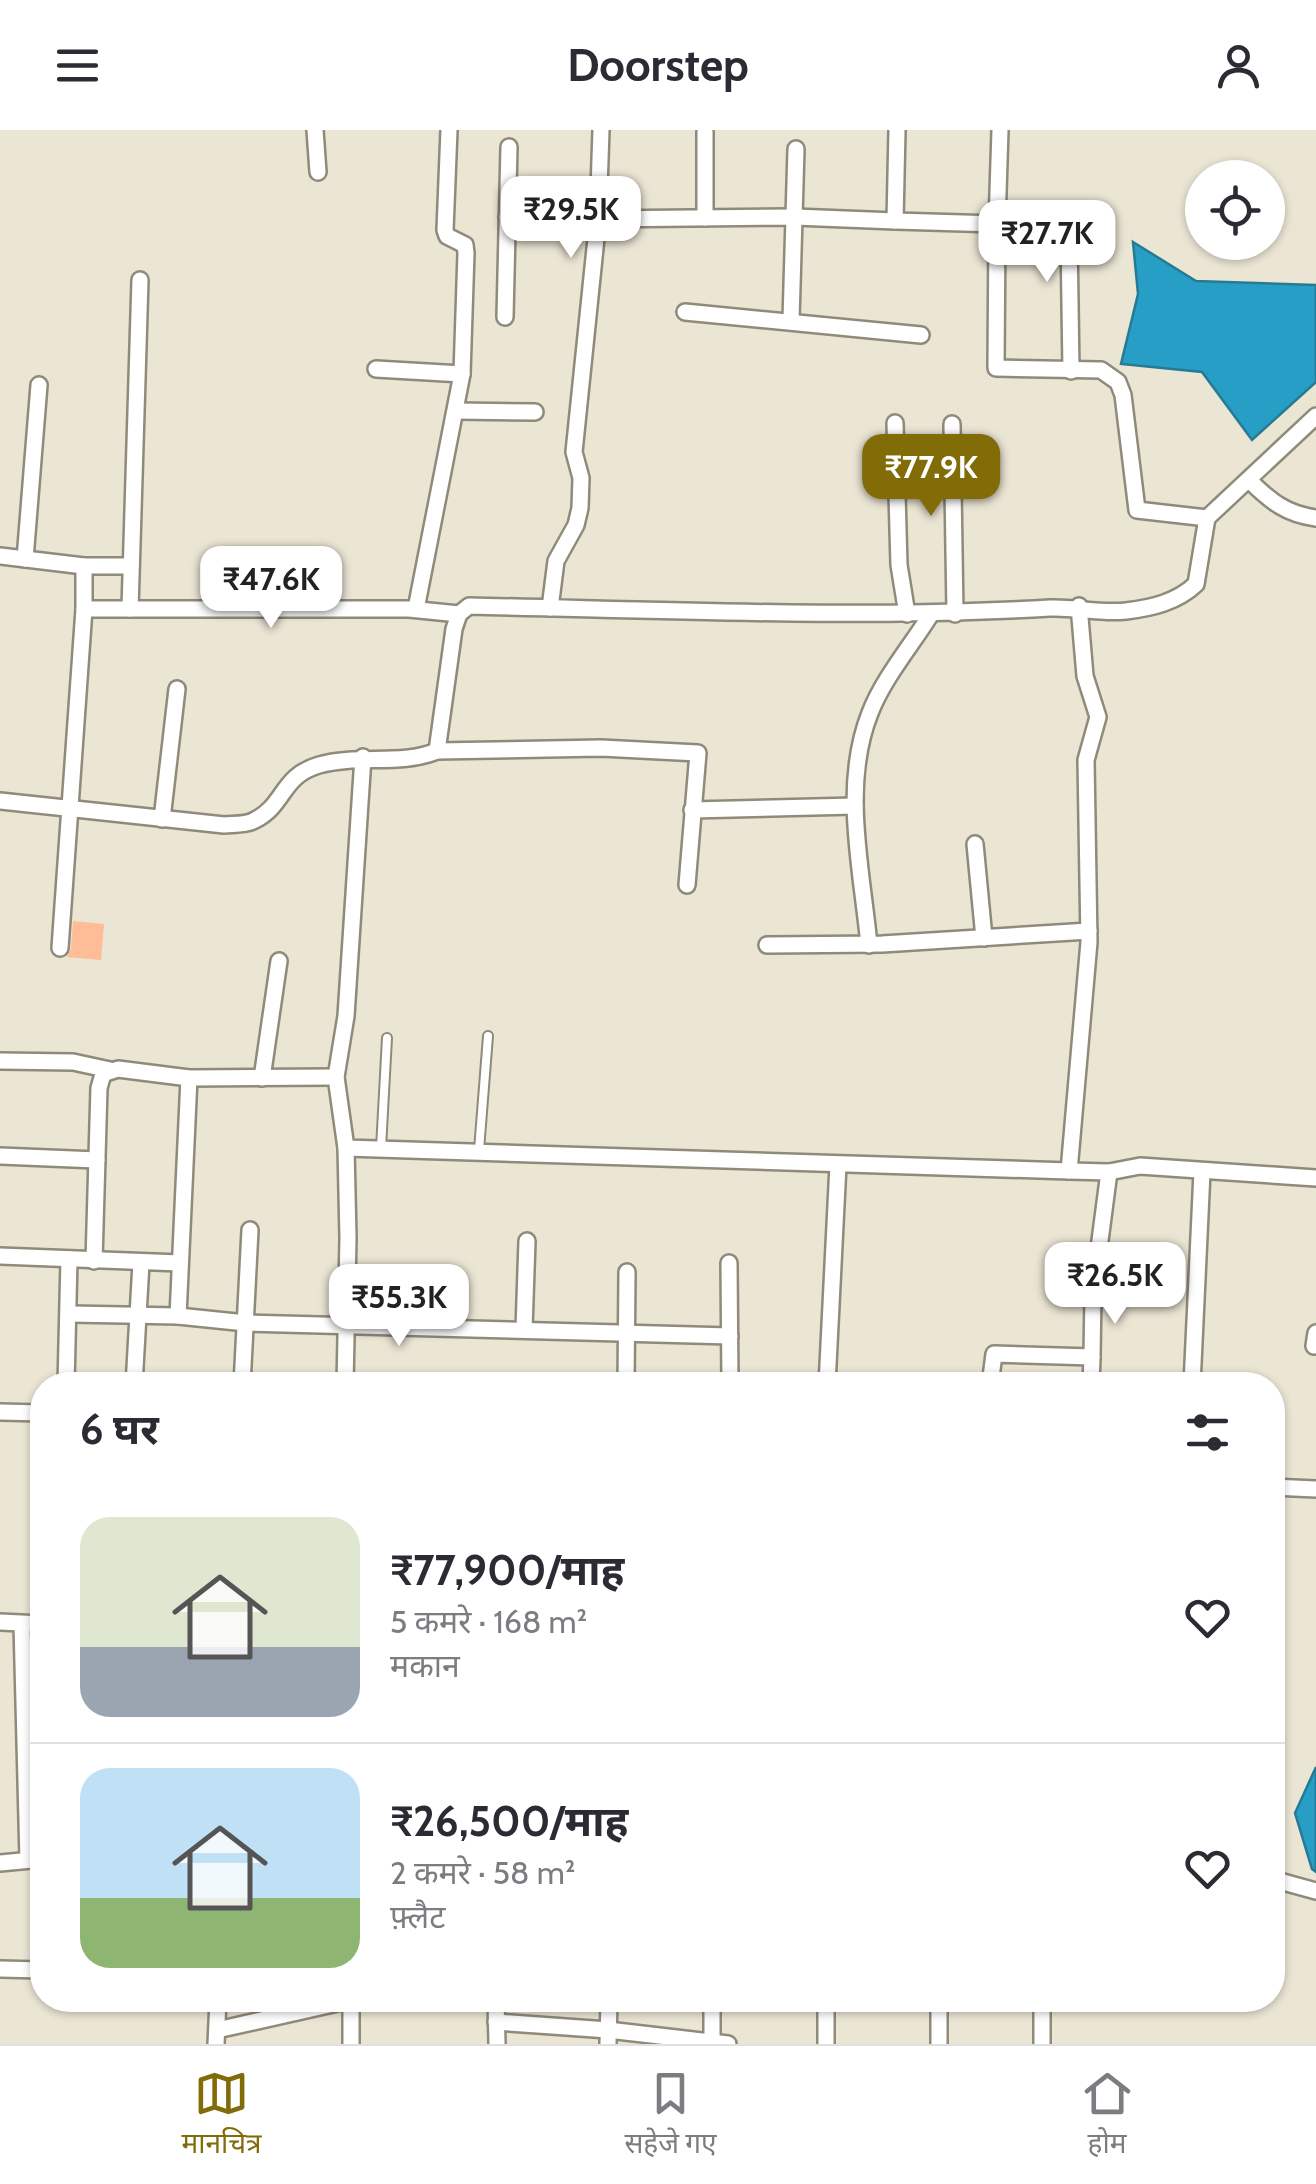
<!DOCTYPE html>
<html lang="hi">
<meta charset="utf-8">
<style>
body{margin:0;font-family:Cabin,"Noto Sans Devanagari",sans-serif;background:#f2f2f3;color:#2b2b33;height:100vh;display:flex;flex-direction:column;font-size:38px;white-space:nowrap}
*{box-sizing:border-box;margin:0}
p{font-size:32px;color:#7c7c81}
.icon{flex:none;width:55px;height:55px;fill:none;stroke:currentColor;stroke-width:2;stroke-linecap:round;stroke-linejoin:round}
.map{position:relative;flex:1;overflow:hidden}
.panel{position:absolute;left:30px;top:1242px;width:1255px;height:640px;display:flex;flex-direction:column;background:#fff;border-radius:40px;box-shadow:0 2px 8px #0004}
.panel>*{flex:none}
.tools{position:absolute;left:1185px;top:30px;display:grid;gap:20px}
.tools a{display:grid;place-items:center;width:100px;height:100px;border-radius:50%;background:#fff;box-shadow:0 2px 8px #0004;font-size:50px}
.price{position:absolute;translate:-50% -85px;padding:0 22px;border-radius:20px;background:#fff;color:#222;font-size:32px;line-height:65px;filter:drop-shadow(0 2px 5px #0008)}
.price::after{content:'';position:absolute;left:50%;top:60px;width:30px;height:22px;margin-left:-15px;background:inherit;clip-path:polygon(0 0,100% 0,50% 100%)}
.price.current{background:#816c08;color:#fff}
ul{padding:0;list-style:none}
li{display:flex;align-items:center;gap:30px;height:250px;padding:0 50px}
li+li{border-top:2px solid #e1e1e2}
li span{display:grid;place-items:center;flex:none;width:280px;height:200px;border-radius:30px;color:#555}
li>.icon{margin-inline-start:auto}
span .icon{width:120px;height:120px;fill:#fffc;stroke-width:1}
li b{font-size:42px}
h2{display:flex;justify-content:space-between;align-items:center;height:120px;padding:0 50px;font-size:42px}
header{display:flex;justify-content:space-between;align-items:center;height:130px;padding:0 50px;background:#fff;font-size:45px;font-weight:700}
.dock{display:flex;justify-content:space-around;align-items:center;height:140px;border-top:2px solid #e1e1e2;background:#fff;font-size:28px;color:#7c7c81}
.dock a{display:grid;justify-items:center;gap:5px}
.dock .current{color:#816c08}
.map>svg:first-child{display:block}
.water{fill:#269ec5;stroke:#277a93;stroke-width:2.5}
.building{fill:#febd96}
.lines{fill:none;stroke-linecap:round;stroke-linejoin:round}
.service-casing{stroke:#908a7b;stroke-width:12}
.minor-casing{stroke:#908a7b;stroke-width:20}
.service{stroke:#fff;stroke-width:8}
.minor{stroke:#fff;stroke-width:15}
</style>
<header><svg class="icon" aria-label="menu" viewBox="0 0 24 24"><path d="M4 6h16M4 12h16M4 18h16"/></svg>Doorstep<svg class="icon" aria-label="person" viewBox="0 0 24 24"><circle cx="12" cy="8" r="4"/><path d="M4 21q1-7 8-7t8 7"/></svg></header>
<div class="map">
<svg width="1316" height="1914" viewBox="0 0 1316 1914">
<rect width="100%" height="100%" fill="#ebe5d4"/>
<g class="water">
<polygon points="1133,112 1196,151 1316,155 1316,252 1252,310 1202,242 1121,234 1138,164"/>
<polygon points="1316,1637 1316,1742 1312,1739 1295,1683"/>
</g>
<polygon class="building" points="73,791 104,794 101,830 67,827 71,819"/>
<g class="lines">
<g class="service-casing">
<g id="service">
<polyline points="381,1018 387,908"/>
<polyline points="479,1020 488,906"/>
</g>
</g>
<g class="minor-casing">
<g id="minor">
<polyline points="315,0 318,42"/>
<path d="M1000,0L997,94C1019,95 1054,89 1069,107L1071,241"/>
<polyline points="705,2 705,88"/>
<polyline points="507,87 598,89 601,0"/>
<polyline points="895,91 997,94 996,238 1101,240 1118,252 1123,265 1137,380 1207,388"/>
<polyline points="685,182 921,205"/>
<polyline points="505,187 509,17"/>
<polyline points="791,190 796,19"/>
<polyline points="376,239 462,244"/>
<polyline points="456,281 535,282"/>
<polyline points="895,293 899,435 907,484"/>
<polyline points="952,294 955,484"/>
<path d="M1249,350C1270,371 1286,384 1316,388"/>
<polyline points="0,426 84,436 131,436"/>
<polyline points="25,429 39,255"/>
<polyline points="550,478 556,431 576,395 580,378 581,348 574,322 598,89 795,87 895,91 897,0"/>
<polyline points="84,479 409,479 459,484"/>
<polyline points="130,479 140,150"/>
<polyline points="416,479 462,244 466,123 465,115 447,106 445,100 449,0"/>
<polyline points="437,621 601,618 698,623 687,755"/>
<polyline points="363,627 346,886 336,947 346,1018 1069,1041 1109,1042 1140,1036 1316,1048"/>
<path d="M0,671L224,695C233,694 247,695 255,690C285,675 281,646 319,635C358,624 401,636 437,621L454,499L459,484L469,476C663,480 857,489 1050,478C1076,477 1100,484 1126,481C1152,478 1177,472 1196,454L1207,388L1316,286"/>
<polyline points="692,680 855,676"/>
<polyline points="162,689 177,559"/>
<polyline points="975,714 984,808"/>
<polyline points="767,815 882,814 1089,801"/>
<path d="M869,815C862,740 841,656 870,583C883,549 911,516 931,484"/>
<polyline points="60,818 84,479 84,436"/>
<polyline points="0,931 73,932 110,940"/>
<polyline points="262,948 279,831"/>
<polyline points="0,1026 97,1030"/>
<polyline points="1069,1041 1089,812 1086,630 1098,587 1085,546 1079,476"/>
<polyline points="0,1126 180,1133"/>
<polyline points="94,1131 99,958 103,944 118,939 189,948 336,947"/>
<polyline points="729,1133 730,1255"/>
<polyline points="70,1184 178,1186 246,1193 730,1206"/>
<polyline points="178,1186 189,948"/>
<polyline points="524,1199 527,1111"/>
<polyline points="1314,1216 1316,1203"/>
<polyline points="66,1255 69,1129"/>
<polyline points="134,1255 141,1133"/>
<polyline points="242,1255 250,1100"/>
<polyline points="345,1255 348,1108 346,1018"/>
<polyline points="626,1255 627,1142"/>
<polyline points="827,1255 838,1035"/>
<polyline points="990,1255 994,1224 1092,1227 1093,1164 1109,1042"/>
<polyline points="1091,1255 1092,1227"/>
<polyline points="1192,1255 1202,1042"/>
<polyline points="0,1282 42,1283"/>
<polyline points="1272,1357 1316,1359"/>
<polyline points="0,1492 42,1494"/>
<polyline points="22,1494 28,1730"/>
<polyline points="0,1733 42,1729"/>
<polyline points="1272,1749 1316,1761"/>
<polyline points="0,1839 42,1840"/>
<polyline points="351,1870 351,1914"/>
<polyline points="496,1870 497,1914"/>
<polyline points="712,1870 712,1914"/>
<polyline points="826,1870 826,1914"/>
<polyline points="939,1870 939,1914"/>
<polyline points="496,1892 608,1900 728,1914"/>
<polyline points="217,1900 351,1870"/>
<polyline points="216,1914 218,1870"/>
<polyline points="608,1914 609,1870"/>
<polyline points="1042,1914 1042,1870"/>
</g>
</g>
<use href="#service" class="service"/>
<use href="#minor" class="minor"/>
</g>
</svg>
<div class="tools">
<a><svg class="icon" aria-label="locate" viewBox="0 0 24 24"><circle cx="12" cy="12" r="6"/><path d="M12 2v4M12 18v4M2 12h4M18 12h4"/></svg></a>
</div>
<b class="price" style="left:571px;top:131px">₹29.5K</b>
<b class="price" style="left:1047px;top:155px">₹27.7K</b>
<b class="price current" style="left:931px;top:389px">₹77.9K</b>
<b class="price" style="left:271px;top:501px">₹47.6K</b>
<b class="price" style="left:1115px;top:1197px">₹26.5K</b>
<b class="price" style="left:399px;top:1219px">₹55.3K</b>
<section class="panel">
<h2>6 घर<svg class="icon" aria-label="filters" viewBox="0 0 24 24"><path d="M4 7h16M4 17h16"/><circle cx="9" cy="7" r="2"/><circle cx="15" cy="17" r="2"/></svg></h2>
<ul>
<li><span style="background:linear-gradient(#dfe7d0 65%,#9aa5b1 0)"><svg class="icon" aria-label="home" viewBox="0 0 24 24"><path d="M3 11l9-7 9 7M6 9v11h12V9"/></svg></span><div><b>₹77,900/माह</b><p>5 कमरे · 168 m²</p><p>मकान</p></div><svg class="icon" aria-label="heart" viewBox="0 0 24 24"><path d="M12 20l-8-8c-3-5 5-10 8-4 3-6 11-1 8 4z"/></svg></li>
<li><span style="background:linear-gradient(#bfe0f5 65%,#8fb573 0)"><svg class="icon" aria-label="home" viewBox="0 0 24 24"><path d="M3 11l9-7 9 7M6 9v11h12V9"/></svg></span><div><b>₹26,500/माह</b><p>2 कमरे · 58 m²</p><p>फ़्लैट</p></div><svg class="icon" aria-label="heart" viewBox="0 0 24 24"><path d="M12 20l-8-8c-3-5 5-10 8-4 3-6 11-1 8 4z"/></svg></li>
</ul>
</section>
</div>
<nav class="dock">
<a class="current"><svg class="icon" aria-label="map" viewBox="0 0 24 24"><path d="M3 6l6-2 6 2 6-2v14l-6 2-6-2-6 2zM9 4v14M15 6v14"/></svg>मानचित्र</a>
<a><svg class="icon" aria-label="saved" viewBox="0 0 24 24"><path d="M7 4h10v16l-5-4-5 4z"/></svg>सहेजे गए</a>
<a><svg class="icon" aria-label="home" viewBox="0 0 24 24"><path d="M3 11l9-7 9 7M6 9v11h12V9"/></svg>होम</a>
</nav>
